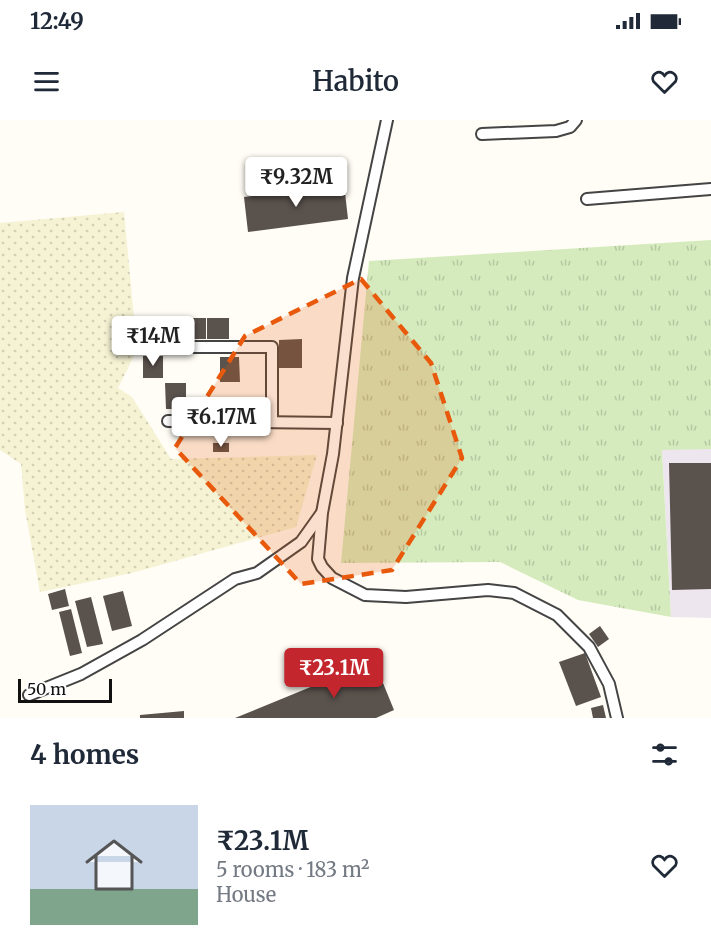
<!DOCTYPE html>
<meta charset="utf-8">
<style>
body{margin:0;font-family:Merriweather,serif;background:#f2f2f3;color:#1f2937;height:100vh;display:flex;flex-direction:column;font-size:22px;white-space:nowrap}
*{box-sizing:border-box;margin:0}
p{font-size:20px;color:#747a83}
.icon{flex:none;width:33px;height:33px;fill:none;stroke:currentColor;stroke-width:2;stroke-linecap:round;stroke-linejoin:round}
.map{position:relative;height:598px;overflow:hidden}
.panel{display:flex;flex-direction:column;background:#fff;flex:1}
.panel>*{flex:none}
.scale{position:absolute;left:18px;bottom:15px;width:94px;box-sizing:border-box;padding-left:6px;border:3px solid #111;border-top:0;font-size:16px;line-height:21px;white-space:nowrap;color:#111;-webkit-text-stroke:4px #fff;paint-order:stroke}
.price{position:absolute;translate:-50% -51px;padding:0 14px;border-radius:6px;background:#fff;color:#222;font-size:20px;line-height:39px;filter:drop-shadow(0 2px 3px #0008)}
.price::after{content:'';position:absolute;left:50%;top:36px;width:18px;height:14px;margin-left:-9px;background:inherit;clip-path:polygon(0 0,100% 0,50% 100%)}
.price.selected{background:#c4262e;color:#fff}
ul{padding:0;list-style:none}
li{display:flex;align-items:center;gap:18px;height:150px;padding:0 30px}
li span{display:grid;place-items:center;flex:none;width:168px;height:120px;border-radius:0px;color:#555}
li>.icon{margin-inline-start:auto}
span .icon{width:72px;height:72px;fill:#fffc;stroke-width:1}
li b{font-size:26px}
h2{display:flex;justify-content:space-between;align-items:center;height:72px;padding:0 30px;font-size:26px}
.status{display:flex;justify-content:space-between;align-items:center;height:42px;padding:0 30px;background:#fff;direction:ltr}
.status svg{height:16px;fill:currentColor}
header{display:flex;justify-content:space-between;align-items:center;height:78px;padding:0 30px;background:#fff;font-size:27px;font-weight:600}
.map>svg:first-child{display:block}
.industrial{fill:#eee6ef}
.farmland{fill:url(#farmland-dots)}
.grass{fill:url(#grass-tufts)}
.building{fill:#5a524d}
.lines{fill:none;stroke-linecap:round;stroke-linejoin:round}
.street-casing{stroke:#444;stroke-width:14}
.street{stroke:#fff;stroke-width:10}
.marked{fill:#e8590c;fill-opacity:0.2;stroke:#e8590c;stroke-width:4.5;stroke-dasharray:12 8;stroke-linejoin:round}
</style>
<div class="status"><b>12:49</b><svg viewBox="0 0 49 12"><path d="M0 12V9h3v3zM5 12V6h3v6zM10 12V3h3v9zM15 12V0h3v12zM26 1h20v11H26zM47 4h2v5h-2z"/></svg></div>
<header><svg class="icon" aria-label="menu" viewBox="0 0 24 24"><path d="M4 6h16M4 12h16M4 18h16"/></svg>Habito<svg class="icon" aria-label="heart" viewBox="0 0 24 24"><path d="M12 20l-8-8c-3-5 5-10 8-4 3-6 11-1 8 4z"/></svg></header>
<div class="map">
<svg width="711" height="598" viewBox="0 0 711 598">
<defs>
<pattern id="farmland-dots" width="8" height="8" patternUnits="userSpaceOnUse" patternTransform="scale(1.5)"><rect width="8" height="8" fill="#f6f3d4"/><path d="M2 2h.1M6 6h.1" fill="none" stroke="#d2cfb5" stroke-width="1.8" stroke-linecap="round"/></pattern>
<pattern id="grass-tufts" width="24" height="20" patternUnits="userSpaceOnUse" patternTransform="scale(1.5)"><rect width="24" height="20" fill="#d5ebbd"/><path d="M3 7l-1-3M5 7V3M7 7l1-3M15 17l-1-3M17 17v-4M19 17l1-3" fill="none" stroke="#b6c8a1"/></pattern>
</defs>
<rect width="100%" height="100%" fill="#fffdf5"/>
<polygon class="industrial" points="662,329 711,329 711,498 671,497"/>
<polygon class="farmland" points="124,92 137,230 118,268 132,277 171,339 317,335 296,407 132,453 40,472 25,390 21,344 0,330 0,103"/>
<polygon class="grass" points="711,120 711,329 662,330 671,497 578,480 500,442 341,443 369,141"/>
<g class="building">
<polygon points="344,64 348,99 248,112 244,77"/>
<rect x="189" y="198" width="17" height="21"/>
<rect x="207" y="198" width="22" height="21"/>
<polygon points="302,219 302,248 279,248 279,220"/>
<rect x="143" y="236" width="20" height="22"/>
<polygon points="220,237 239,237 240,262 220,262"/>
<polygon points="165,263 186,263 186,289 166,289"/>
<rect x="213" y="323" width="16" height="9"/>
<polygon points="669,343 711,343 711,469 672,470"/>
<polygon points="65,469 69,486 52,490 48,474"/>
<polygon points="123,471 132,506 112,511 103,476"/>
<polygon points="91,477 103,524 87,527 75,481"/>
<polygon points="71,489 82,533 70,536 59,492"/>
<polygon points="600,506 609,519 598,527 589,514"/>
<polygon points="585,533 601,577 576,586 559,542"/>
<polygon points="374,541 394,590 376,598 235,598"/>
<polygon points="603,585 606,598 593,598 591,588"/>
<polygon points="184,591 184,598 140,598 140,595"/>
</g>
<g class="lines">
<g class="street-casing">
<g id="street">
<polyline points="387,0 353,158 333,334 322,393 318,439 322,447 332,458 365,475 406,477 488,470 514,473 557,495 589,527 609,564 617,598"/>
<polyline points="482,14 556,11 570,7 576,0"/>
<polyline points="587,79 711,69"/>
<polyline points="144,227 272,227 272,302"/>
<polyline points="168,301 337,303"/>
<polyline points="29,575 81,554 142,520 235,459 257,453 301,422 321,394"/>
</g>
</g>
<use href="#street" class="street"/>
</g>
<path class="marked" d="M361,159L431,243L462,338L392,450L301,464L175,328L245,216Z"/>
</svg>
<div class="scale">50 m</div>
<b class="price" style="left:296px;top:88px">₹9.32M</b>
<b class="price" style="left:153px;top:247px">₹14M</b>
<b class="price" style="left:221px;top:328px">₹6.17M</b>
<b class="price selected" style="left:334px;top:579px">₹23.1M</b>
</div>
<section class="panel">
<h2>4 homes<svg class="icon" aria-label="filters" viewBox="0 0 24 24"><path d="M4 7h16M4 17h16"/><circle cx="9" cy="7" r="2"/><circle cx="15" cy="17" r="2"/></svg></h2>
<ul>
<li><span style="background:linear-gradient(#c9d6e8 70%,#7fa58c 0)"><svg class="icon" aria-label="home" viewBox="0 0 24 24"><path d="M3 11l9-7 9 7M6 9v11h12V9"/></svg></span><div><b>₹23.1M</b><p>5 rooms · 183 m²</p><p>House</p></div><svg class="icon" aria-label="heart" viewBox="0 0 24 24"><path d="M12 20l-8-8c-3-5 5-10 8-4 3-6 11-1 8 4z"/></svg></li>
</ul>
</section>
